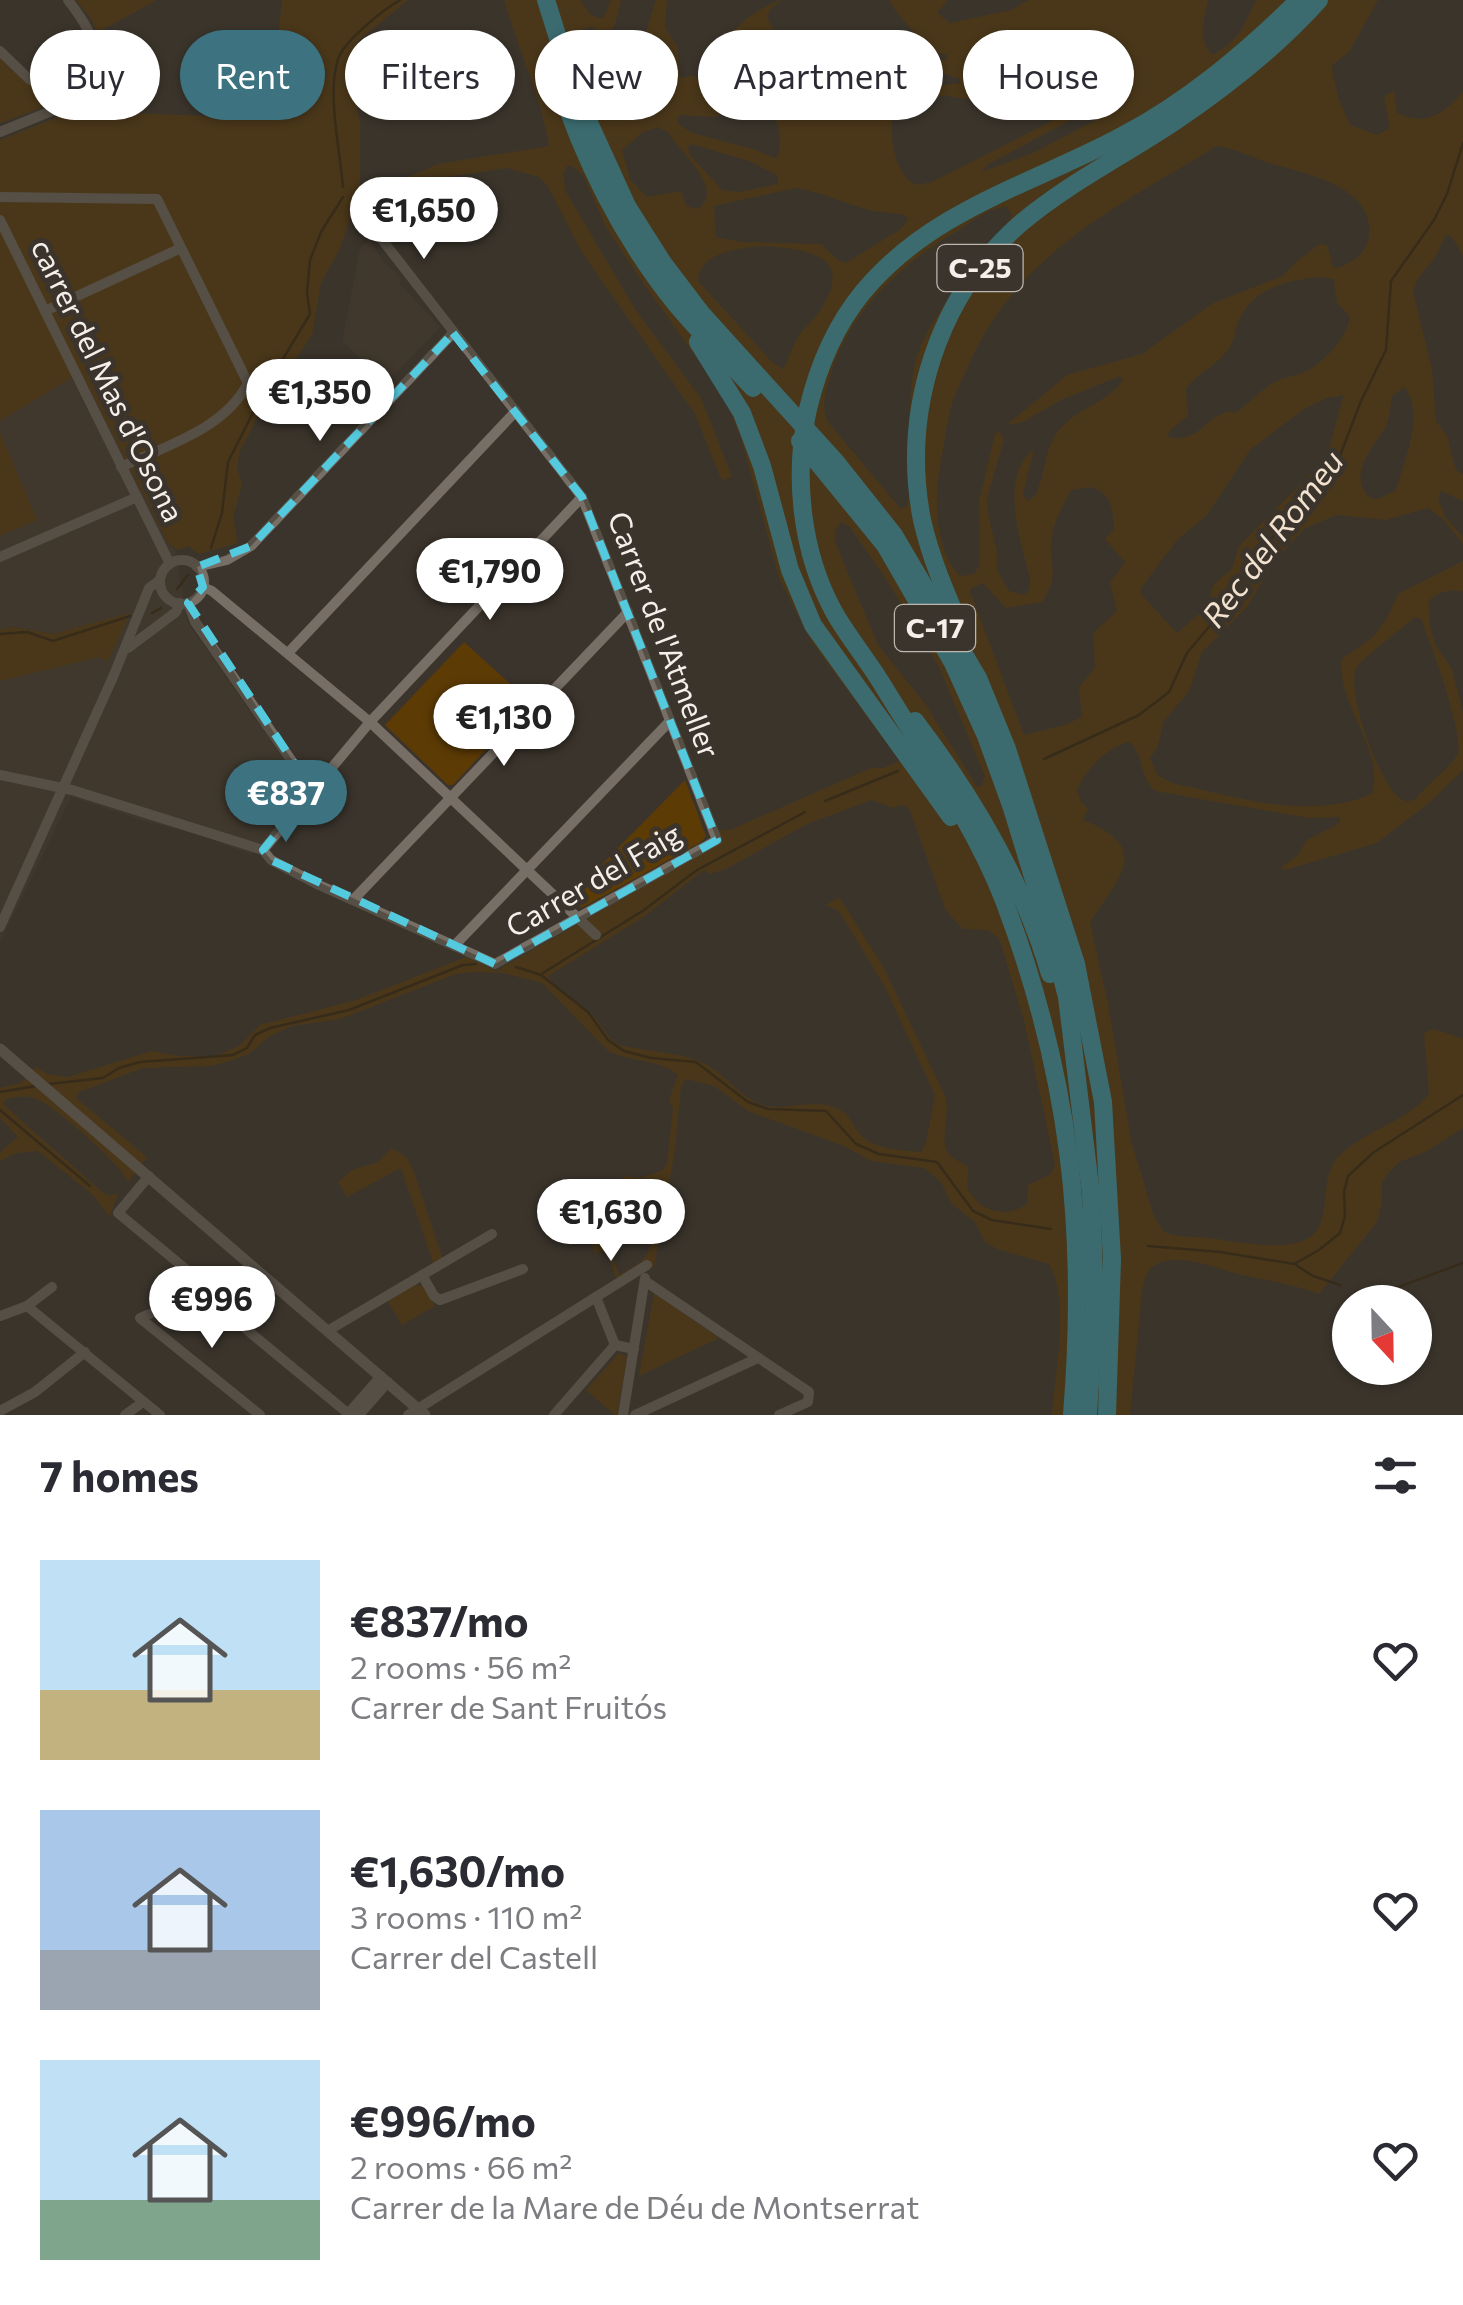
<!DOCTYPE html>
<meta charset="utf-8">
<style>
body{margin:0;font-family:Commissioner,sans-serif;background:#f2f2f3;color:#2b2b33;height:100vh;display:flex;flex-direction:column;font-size:38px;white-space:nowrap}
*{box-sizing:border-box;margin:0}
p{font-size:32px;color:#7c7c81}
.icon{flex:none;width:55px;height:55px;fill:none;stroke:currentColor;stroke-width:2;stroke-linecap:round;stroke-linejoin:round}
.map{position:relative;height:1415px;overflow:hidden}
.side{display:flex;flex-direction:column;background:#fff;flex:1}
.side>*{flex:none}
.guide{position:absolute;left:30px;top:30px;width:1405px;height:90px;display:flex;gap:20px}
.needle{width:65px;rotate:158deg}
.fabs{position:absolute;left:1332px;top:1285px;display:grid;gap:20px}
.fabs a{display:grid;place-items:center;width:100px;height:100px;border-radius:50%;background:#fff;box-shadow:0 2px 8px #0004;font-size:50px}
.price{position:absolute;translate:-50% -85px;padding:0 22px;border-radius:35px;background:#fff;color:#222;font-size:32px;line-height:65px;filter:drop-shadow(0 2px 5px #0008)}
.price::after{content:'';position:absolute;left:50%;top:60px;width:30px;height:22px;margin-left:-15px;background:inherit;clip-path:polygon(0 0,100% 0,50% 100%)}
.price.current{background:#3d7380;color:#fff}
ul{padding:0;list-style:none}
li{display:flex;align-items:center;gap:30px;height:250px;padding:0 40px}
li span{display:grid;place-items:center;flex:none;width:280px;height:200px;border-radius:0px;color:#555}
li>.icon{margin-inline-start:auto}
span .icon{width:120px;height:120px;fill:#fffc;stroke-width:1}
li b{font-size:42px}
h2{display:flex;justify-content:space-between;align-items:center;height:120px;padding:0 40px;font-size:42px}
.tag{padding:0 35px;border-radius:45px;background:#fff;box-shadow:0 2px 8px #0004;font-size:35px;line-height:90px}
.tag.current{background:#3d7380;color:#fff}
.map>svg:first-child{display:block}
.built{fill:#483c2f}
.green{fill:#5d3b05;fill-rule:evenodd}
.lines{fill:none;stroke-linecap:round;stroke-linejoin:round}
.stream{stroke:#331f04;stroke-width:2.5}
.minor{stroke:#776f66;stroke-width:10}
.tertiary{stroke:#776f66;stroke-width:11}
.motorway{stroke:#3caec1;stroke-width:18}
.marked{fill:none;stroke:#54cade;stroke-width:8;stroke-dasharray:20 12;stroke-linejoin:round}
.labels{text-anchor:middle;stroke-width:10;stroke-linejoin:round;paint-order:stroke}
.shield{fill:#3b342c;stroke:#bcb7b1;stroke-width:2.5}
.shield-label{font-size:28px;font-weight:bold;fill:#f4efea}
.street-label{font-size:30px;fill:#f4efea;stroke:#3b342c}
.water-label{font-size:32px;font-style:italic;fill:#f2e2cf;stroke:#3b342c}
</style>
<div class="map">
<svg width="1463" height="1415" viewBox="0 0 1463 1415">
<rect width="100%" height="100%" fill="#3b342c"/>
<g class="built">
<polygon points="369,239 383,261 402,279 399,283 440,327 386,383 342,341 360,249"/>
<polygon points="81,372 168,543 175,549 187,622 306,791 252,855 198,834 148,822 71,797 0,942 0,637 44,642 130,614 53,634 13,627 0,630 0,536 37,520 0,432 0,421"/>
</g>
<g class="green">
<polygon points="76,0 156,0 97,33 92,20"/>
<path d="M282,0H408L358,41L348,65C365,93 378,80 400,71C424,77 439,98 453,118L446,121C427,115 418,95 401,85L384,95L365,87L354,90L360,124V185L369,189L392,184L438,164L549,146C541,96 518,49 504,0H580L591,15L603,19L611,0H621L615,25L606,35L592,27L584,29C578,43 584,65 591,79L600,83L609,75L610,83L592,97L603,116L620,121L634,111L665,77L644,38L656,0H667L665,28L678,48L679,75L682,78L695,75L702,85L712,80C713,72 712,63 715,56C724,34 760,5 782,0L769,10L768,19C778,43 806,64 813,82L807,83L801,80L772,42L756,30L740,34L720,60L726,69L758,78L789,109L820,99L829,77C847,86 846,111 871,115L896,104L914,89L960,83V79L931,69L929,57L945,61L948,55C943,54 937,53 932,50C925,45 892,9 889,0H948L937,13L950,23L1011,10L1029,0H1208C1204,19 1197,40 1212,55C1241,40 1243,26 1256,0H1378L1349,52L1331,66L1338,97L1350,125L1377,135L1390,128L1384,97L1394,90L1397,113C1427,127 1443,114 1463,92V256L1453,238L1446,234L1436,256L1417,280L1413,292L1432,369L1436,421L1447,436L1456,470L1463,474V501L1441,491L1438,499L1446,518L1463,537V544L1443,519L1428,508L1386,520L1337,515L1305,528L1274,562L1246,608L1202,652L1189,691L1164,721L1157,748L1150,758L1157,775L1172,783C1237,797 1307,821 1372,794C1385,748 1336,705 1342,659L1373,637L1387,618L1398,594L1463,561V592C1451,588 1439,592 1429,600L1430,627L1436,646L1452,669L1463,713V770L1430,802L1377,843L1285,870L1281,867L1297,856L1307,840L1340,823V817L1309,818L1155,791C1139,777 1145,755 1129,742C1107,747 1085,770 1077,790L1081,802L1088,809L1083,820C1154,848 1118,878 1090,922L1108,1004L1131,1140L1153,1214L1164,1232C1178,1238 1194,1236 1209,1238C1237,1241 1303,1258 1319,1227C1330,1204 1320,1173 1341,1154C1367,1130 1406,1122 1429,1094L1424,1033L1434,1029L1463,1039V1128L1427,1151L1399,1162L1389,1172L1382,1183V1203L1377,1222L1319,1294C1294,1284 1269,1281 1242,1275C1218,1270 1174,1248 1151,1268C1145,1273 1144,1283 1142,1290L1130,1415H1052C1055,1375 1070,1298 1049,1264L997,1249L984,1241L975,1222L952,1204L941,1182L924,1168L871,1161L844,1146L750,1112L714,1086L686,1079L681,1086L675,1150L654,1267L644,1265L616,1278L607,1250L595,1254L578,1203L604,1192L625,1176L639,1178L663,1170L667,1163L673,1108L669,1100L678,1075C660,1059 629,1062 608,1051L542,983L503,973L473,972L456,974L340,1019L292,1026L270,1036L249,1054L230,1061L211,1066L143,1068L79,1092L76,1098L147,1157L128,1182C123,1166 55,1107 39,1100C29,1095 17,1096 7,1099L3,1103L7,1108L101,1191L109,1196L118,1193L110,1217L93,1195L38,1151L16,1153L0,1161V1152L18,1137L0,1118V1088L21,1083L36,1067L47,1074L68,1077L152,1051L179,1056H215L239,1046L260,1025L356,1000L466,957L496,971L720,843L715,830H730L871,768H883L900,761L811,641L779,578L742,441L723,394L641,280L606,227L583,175L572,166H567L563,175L566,192L635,309L702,400L732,477L724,480L720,477L695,414L581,251L548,186L539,177L507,168L428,180L393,200L369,199L363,209L355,204L340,248L321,283L312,335L262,409L240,451L237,468L242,485L233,518L238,543L199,554L188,546L178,550L168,543L81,372L0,421V140L74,111L263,118L264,110L271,105ZM944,95L1049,115L1052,121L932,182L916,185C895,174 889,139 893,118L922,102ZM745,98C775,100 786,134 777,159L753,149L692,133L678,124V117L681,115L717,117L733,102ZM1103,112L1096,120L1033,153L981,172L989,164L1078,116ZM658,127L668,132C680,153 726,189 698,209L686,206L681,191L647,197L630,179L622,150L643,132ZM692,144L752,162L778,176L777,184L739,192L722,190L690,155L688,147ZM1217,146C1236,149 1251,157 1269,163C1303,173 1376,186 1369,236C1366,255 1354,261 1338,268L1333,267L1327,245L1320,244L1297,261L1283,276L1213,303L1142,354L1067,375L1007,425L1023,422L1061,400L1120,376L1123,380C1108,403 1077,408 1060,429C1044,447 1046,474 1035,496L1027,501L1023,494L1034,449C998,477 1021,541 1030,579V589L1024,595L1009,591L997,570V553L988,513L987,498L1004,439L999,431L995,434L979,502V566L974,574L960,576C935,551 934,499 940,467C944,447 946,426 951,407C955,392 963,378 969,364C1019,252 1117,207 1217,146ZM796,188C822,192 843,203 869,210C883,214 898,211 909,218L901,229L846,263L838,260L821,244L740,242L716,237L714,206ZM1007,207L1012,215C1001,235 982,250 969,269C950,297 928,324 917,356C907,387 909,461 910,495L906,507L900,508L828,422C821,404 825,394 830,377C848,312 902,263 959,230C975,220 987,208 1007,207ZM763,246C805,249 856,254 821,309C815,319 807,325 800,334C792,345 790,358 783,369L773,363L698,281C699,252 739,248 763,246ZM1321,277L1334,279L1337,303L1350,316C1348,337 1326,360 1307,371C1298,376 1286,376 1277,381C1262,388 1252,401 1239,410C1226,418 1237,408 1224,413C1201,422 1198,443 1168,437L1169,431L1188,416L1186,388C1198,373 1216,366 1228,350C1235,341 1234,330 1239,320C1253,288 1290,279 1321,277ZM1404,387C1426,412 1404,462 1396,490L1379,499H1371C1346,476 1372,449 1385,428C1390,418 1390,407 1392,396ZM1344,395L1326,459L1239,546L1232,569L1213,585L1208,606L1177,633L1141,594V588L1177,540L1207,515L1250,450L1304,409L1327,398ZM1090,487C1112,492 1113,510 1114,529L1105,539L1125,562L1110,583L1117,611L1093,633L1095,668L1079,687L1082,717L1065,725L1024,735L969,589L983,583L1006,608L1042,602C1061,572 1048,567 1052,537C1054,520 1063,505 1071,490ZM841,522L849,526L888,582L939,667L985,776L982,786L977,787L926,705L878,645L835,542V531ZM1415,617L1421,619C1431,644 1463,730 1458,753C1449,771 1427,783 1416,799C1410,801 1408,803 1401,799C1379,784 1346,693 1356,668C1360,660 1405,626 1415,617ZM872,800L893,808L901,805L909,808L946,911L963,929L987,930L999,938L1024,1020L1055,1164L1051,1174L1028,1185L1027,1204C1007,1218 982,1213 969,1191C965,1184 969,1174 968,1167C962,1162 952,1159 948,1153C939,1142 951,1113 945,1096L884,968L839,897L826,905L839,911L885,987L935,1095L926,1142L921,1152C903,1150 876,1150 862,1136C852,1126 851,1114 836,1108C811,1097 784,1113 760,1104C737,1095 725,1073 703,1063C677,1051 646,1052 619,1045C605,1037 603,1025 592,1014C578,1000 558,993 548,976L642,918L704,870L709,874L726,869L807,824ZM651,1182L660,1186L648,1253L641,1262L619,1275L594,1207L636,1185Z"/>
<polygon points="0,56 8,67 41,94 41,108 0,123"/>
<polygon points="0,432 37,520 0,536"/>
<polygon points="130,613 108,661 99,657 0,681 0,630 13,627 53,634"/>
<polygon points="464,642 530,702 453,785 448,785 385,725"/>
<polygon points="685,780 706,836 701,842 583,907 577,907 569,898"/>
<polygon points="392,1148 407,1158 414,1172 443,1260 434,1265 401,1168 347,1197 338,1182 352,1170 378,1162"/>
<polygon points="415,1284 424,1287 435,1306 402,1325 387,1300"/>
<polygon points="654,1293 719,1338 639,1376"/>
<polygon points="619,1353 627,1357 617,1415 615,1415 586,1390"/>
</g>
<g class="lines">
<g class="stream">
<path d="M343,187C340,151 327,93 338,59C344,41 383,10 400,0"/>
<polyline points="211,548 222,513 228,462 266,387 310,314 307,293 310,260 321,232 343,197"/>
<polyline points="177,589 188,575"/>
<polyline points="152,613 161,608"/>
<polyline points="0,634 27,632 53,641 130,616"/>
<polyline points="1044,759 1139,715 1169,692 1187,653 1218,616 1294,506 1336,466 1361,401 1386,350 1391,281 1434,220 1447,194 1463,143"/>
<polyline points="825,801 898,771"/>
<polyline points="516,967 541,975 588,1012 608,1040 624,1051 651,1058 696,1062 748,1102 768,1109 826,1111 856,1144 879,1154 937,1162 973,1211 992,1220 1051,1229"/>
<polyline points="543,973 644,910 697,870 805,812"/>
<polyline points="49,1084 103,1078 119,1068 140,1062 233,1055 247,1048 255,1035 270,1028 349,1010 463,965 476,964"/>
<polyline points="0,1092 36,1086"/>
<polyline points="0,1110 90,1186"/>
<polyline points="1148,1246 1220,1252 1294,1264 1319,1250 1340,1233 1345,1216 1344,1192 1348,1176 1374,1152 1463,1095"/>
<polyline points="1296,1265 1313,1276 1340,1285"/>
<polyline points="1355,1292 1393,1289 1463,1263"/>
</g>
<g class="minor">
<path d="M68,0C101,43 103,60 71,103"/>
<polyline points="0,51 29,79 71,103"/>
<polyline points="0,132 71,103"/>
<path d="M0,197L157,199L248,383C225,429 165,446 121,467"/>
<polyline points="0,220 170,564"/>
<polyline points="45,311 181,248"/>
<polyline points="0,557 135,498"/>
<circle cx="182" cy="582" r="22"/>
<polyline points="197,567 227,560 251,546 453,333"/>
<polyline points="203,587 212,591 370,722 596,935"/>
<polyline points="188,603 195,622 312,790"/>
<polyline points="128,648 176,612 180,603"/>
<polyline points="288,653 516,411"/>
<polyline points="0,775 72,790 263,850 271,860 319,885 495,964 717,840 582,497 366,219"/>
<polyline points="263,850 370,722 582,497"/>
<polyline points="353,900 628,612"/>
<polyline points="0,927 113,677 149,588 160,580"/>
<polyline points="454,946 670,721"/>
<polyline points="149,1176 118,1213 193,1275 212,1301 350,1415"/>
<polyline points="422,1275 434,1296 440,1300 523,1269"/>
<polyline points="645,1281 809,1392 808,1402 779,1415"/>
<polyline points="204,1291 140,1318 260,1415"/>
<polyline points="596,1297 615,1345"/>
<polyline points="27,1306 160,1415"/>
<polyline points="0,1316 27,1306 52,1287"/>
<polyline points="329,1330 492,1234"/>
<polyline points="0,1411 35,1392 85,1352"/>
<polyline points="125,1415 143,1402"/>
<polyline points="347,1415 381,1376"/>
<polyline points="359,1415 388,1382"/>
<polyline points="408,1415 647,1265"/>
<polyline points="554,1415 615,1345 634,1349"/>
<polyline points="623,1415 645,1278"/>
<polyline points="635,1415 758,1358"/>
</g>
<polyline class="tertiary" points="0,1049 425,1415"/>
<g class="motorway">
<polyline points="546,0 575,92 627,206 663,263 701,313 836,462 894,535 978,678 1007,749 1076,964 1103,1102 1112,1259 1107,1415"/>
<path d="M558,79C582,158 623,238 675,303C699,332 727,360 753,388"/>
<polyline points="698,342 742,413 762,466 790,570 813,625 951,817"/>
<polyline points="800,441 885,545 953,663 986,736 1012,808 1052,939 1067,997 1091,1194 1095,1301 1088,1415"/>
<path d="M964,635C948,598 931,560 922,520C901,412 937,296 1021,223C1067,184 1123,156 1174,122C1226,87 1277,47 1319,0"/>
<path d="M915,721C973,797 1023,881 1050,974"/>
<path d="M1072,1415C1087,1232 1070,1076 1005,903C975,825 925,755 882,684C867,659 848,637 834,612C801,552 793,475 808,409C818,367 835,326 863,292C931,210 1030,185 1120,137C1187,102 1245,53 1299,0"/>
</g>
</g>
<path d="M0 0H1463V1415H0ZM453,333L582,497L717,840L495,964L271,860L263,850L312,790L188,603L203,587L197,567L251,546Z" fill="#3b342c" fill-opacity=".55" fill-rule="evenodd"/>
<path class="marked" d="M453,333L582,497L717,840L495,964L271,860L263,850L312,790L188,603L203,587L197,567L251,546Z"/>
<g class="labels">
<g class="shield">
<rect x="937.5" y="245" width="85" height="46" rx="8"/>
<rect x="895" y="605" width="80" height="46" rx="8"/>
</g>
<g class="shield-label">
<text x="980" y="278">C-25</text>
<text x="935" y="638">C-17</text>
</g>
<g class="street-label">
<text transform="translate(107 381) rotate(64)" y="10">carrer del Mas d'Osona</text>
<text transform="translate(663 635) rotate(69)" y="10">Carrer de l'Atmeller</text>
<text transform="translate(594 881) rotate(-30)" y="10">Carrer del Faig</text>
</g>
<g class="water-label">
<text transform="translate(1273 539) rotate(-53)" y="11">Rec del Romeu</text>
</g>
</g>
</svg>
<div class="fabs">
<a><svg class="needle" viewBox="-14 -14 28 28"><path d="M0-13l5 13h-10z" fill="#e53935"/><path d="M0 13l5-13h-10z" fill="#7c7c81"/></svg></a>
</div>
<b class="price" style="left:424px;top:262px">€1,650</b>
<b class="price" style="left:320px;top:444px">€1,350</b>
<b class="price" style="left:490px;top:623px">€1,790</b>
<b class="price" style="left:504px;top:769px">€1,130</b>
<b class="price current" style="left:286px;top:845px">€837</b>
<b class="price" style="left:611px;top:1264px">€1,630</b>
<b class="price" style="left:212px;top:1351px">€996</b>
<div class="guide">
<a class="tag">Buy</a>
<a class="tag current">Rent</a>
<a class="tag">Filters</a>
<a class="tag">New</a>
<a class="tag">Apartment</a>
<a class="tag">House</a>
</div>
</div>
<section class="side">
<h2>7 homes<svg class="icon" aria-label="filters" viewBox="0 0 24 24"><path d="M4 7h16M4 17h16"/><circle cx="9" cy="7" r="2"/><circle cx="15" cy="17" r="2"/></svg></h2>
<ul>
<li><span style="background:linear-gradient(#bfe0f5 65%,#c2b280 0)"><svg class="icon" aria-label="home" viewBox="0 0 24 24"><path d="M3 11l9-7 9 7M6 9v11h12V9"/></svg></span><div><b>€837/mo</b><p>2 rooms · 56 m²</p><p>Carrer de Sant Fruitós</p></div><svg class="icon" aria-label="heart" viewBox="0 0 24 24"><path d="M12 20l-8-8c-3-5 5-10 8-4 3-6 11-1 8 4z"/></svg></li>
<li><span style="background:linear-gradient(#a9c7e8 70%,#9aa5b1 0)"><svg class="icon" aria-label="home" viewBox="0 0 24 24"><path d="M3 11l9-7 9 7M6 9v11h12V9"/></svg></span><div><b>€1,630/mo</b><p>3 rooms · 110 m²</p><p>Carrer del Castell</p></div><svg class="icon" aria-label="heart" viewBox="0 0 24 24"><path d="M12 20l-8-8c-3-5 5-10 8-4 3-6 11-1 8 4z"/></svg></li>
<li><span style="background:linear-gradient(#bfe0f5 70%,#7fa58c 0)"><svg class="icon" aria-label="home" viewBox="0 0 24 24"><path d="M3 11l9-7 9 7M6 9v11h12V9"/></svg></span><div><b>€996/mo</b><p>2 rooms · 66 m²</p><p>Carrer de la Mare de Déu de Montserrat</p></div><svg class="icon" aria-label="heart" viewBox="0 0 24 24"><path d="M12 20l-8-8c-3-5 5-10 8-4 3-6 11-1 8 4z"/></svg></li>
</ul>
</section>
